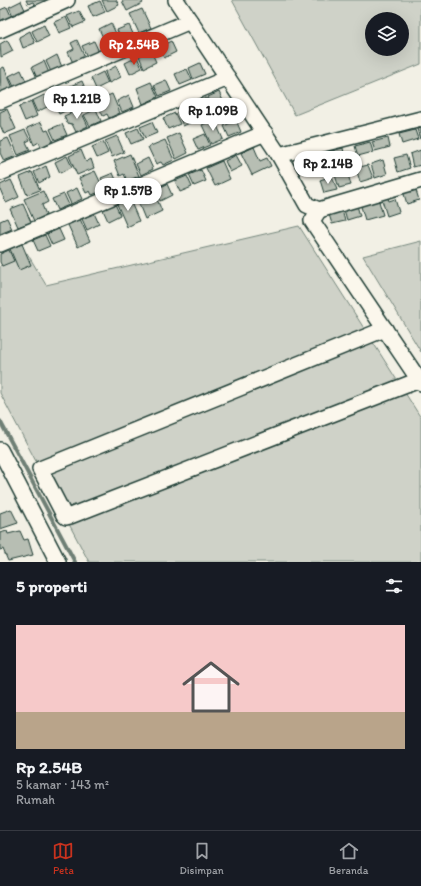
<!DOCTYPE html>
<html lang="id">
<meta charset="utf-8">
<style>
body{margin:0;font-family:Itim,sans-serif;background:#242831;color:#f1f3f6;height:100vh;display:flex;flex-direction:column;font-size:15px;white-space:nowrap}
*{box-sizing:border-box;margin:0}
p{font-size:13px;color:#9ea1a6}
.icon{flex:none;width:22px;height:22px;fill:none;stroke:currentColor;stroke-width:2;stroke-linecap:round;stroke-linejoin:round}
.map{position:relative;height:562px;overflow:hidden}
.side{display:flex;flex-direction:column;background:#171b24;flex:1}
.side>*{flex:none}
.buttons{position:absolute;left:365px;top:12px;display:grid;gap:8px}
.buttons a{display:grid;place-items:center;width:44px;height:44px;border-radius:50%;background:#171b24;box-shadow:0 4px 16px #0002;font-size:20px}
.price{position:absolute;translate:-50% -34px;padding:0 9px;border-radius:14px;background:#fff;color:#222;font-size:13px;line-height:26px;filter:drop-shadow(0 1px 2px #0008)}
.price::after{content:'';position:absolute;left:50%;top:24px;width:12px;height:9px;margin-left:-6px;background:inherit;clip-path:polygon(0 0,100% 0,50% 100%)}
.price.on{background:#c8321e;color:#fff}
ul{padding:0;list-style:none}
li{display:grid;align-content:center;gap:8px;height:212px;padding:0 16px}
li+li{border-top:1px solid #363941}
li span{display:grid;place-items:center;height:124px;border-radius:0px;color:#555}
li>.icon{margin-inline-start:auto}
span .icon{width:72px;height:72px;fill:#fffc;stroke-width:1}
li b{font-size:17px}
h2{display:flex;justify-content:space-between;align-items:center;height:48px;padding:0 16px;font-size:17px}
.tabs{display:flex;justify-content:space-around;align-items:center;height:56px;border-top:1px solid #363941;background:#171b24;font-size:11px;color:#9ea1a6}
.tabs a{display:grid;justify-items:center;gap:2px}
.tabs .on{color:#c8321e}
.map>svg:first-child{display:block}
.green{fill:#cfd2c8;stroke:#77887e;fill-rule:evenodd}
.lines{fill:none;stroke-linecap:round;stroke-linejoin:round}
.stream{stroke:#6e7f75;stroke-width:4}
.building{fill:#b7beb3;stroke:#1f3d34}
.minor-casing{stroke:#1f3d34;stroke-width:18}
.minor{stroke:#fbf7ec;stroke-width:15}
</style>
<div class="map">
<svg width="421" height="562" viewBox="0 0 421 562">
<rect width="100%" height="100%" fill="#f2f0e5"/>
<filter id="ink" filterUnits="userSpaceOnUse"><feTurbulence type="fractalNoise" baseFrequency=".025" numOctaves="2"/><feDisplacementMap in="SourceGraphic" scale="8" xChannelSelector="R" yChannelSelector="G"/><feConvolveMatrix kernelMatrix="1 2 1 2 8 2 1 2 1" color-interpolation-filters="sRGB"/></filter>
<g filter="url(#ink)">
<g class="green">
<path d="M232,0H421V64L295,115ZM372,19H402V49H372Z"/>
<polygon points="299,226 421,418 421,562 89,562 0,393 0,266 27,253 46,285"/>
<polygon points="421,241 421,352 363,256"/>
</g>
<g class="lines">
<polyline class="stream" points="0,421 75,562"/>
</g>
<g class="building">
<polygon points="26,0 46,0 47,2 36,7 33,2 28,4"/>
<polygon points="102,0 116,0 119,5 107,11"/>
<polygon points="124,0 141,0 143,3 127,11 122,1"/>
<polygon points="21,1 26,12 14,18 9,7"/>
<polygon points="100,1 105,12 93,17 88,6"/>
<polygon points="7,7 12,18 0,24 0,10"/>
<polygon points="142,9 151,28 139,33 130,14"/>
<polygon points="79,11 85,22 73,27 67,16"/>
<polygon points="66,17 71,28 59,33 54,22"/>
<polygon points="111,23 120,42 108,48 99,29"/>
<polygon points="44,25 49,36 37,42 32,31"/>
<polygon points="129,25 134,36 122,42 117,30"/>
<polygon points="30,31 35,43 23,48 19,37"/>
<polygon points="7,40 13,51 1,57 0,44"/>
<polygon points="77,40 85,58 73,63 68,52 74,49 71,43"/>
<polygon points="94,41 99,52 87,57 82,46"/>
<polygon points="171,41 176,52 164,58 159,47"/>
<polygon points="151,51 156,62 144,68 139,56"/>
<polygon points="57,55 62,67 51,72 46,61"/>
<polygon points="137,57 142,68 130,74 125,63"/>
<polygon points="44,61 49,73 37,78 32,67"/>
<polygon points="200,63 205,74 193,79 189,68"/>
<polygon points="116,66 121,77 109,83 105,72"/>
<polygon points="4,67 13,88 1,93 0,69"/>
<polygon points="187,69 192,80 180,85 175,74"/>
<polygon points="21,70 26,81 14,87 9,76"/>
<polygon points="103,72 108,83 96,89 91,78"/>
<polygon points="166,80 171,91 159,96 154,85"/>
<polygon points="82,81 90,100 78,105 70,86"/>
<polygon points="151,82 158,97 143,104 137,88"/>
<polygon points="68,87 73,98 70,99 73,107 59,114 50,95"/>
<polygon points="219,92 224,103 213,108 208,97"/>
<polygon points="112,94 120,113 109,118 107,114 103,116 96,101"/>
<polygon points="44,95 49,106 37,112 32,101"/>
<polygon points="129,95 134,107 122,112 117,101"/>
<polygon points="206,98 211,109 199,114 194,103"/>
<polygon points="31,101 37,116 25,121 19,107"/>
<polygon points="188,107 194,121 183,126 177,112"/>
<polygon points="7,109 16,129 4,134 0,125 0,112"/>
<polygon points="80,109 88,126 76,132 72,124 67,123 64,116"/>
<polygon points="96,109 101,121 90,126 84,115"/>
<polygon points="175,113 180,124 168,129 163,118"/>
<polygon points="214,119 223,139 211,144 202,125"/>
<polygon points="236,120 241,132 229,137 224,126"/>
<polygon points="41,122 45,131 48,130 53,141 41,147 39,142 34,145 27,128"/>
<polygon points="152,122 157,133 145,138 140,127"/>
<polygon points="62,124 67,135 55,140 50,129"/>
<polygon points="138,128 143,139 131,144 126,133"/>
<polygon points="421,128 421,139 420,139 417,129"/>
<polygon points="25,130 30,140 26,142 30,150 18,155 10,136"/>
<polygon points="415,130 418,139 402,144 399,134"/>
<polygon points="179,133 188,153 176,159 167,138"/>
<polygon points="205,134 210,145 198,150 193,139"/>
<polygon points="117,136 124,152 112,157 105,141"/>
<polygon points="8,138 16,156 4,161 0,153 0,141"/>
<polygon points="388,138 390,147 375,151 372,142"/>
<polygon points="165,140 174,160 163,165 161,162 156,164 148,147"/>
<polygon points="103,142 108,153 97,158 92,147"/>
<polygon points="370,142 373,152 358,156 355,146"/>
<polygon points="254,147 260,161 267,158 271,166 252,175 241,153"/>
<polygon points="343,148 345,158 330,162 327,152"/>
<polygon points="81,150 86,162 91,159 94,168 77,175 69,156"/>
<polygon points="421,150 421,165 413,167 410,154"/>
<polygon points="325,153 327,163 312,167 309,157"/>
<polygon points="130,154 139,176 127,181 124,174 120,176 114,161"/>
<polygon points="236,155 242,166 230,172 225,161"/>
<polygon points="406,155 410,168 398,172 394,158"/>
<polygon points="67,156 72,167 60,173 55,162"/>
<polygon points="148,158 153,169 141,175 136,164"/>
<polygon points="383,160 387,174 375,178 371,164"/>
<polygon points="222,161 230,179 215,186 206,168"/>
<polygon points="368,165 373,178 360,182 356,168"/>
<polygon points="46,166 50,177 39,183 34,172"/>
<polygon points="201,170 206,181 194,186 189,175"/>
<polygon points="95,171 104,190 92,195 90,191 86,193 79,178"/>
<polygon points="347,171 351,185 339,188 335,175"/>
<polygon points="32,172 40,190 27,195 20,177"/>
<polygon points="113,173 118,184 106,189 101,178"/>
<polygon points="187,176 192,187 180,192 175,181"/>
<polygon points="332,176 337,190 324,193 320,180"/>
<polygon points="11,180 19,197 6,203 0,189 0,185"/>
<polygon points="167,184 172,195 160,201 155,190"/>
<polygon points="415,187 419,200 407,204 403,191"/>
<polygon points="77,188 82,199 71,204 66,193"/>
<polygon points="153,190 162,211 145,219 136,197"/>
<polygon points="43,191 48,202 42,205 46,215 34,221 24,199"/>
<polygon points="64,194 69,205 57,210 52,199"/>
<polygon points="387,196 389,201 395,199 399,212 387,216 381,197"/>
<polygon points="129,198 139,221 127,227 117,204"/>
<polygon points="378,198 383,215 365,220 360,203"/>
<polygon points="356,202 360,216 347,220 343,206"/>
<polygon points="23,204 31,222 18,227 10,209"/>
<polygon points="115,204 120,215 108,221 103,210"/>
<polygon points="341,207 345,221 332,224 328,211"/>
<polygon points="94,213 99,224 87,230 82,219"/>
<polygon points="7,218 12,229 0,234 0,221"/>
<polygon points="80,219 90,241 78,247 68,225"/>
<polygon points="59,229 64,240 52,245 47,234"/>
<polygon points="45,235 50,246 38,251 33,240"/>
<polygon points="22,244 31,265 19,270 10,249"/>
<polygon points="9,250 14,261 2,266 0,262 0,254"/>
<polygon points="11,509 18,523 0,529 0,513"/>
<polygon points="7,531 8,534 20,531 24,540 28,539 33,555 8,561 3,549 0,550 0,533"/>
</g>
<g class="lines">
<g class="minor-casing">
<g id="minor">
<polyline points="176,0 279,155 307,205 319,210 421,180"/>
<polyline points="0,30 67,0"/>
<polyline points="0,101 190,21"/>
<polyline points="279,155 421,119"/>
<polyline points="0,173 228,78"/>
<polyline points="319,210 312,221 421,383"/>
<polyline points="0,244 265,133"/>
<polyline points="385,329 40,469 64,515 66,517 70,516 419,380"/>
<polyline points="0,450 58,562"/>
</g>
</g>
<use href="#minor" class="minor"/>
</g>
</g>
</svg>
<div class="buttons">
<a><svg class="icon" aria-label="layers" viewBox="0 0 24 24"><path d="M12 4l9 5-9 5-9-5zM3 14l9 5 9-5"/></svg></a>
</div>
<b class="price on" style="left:134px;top:66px">Rp 2.54B</b>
<b class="price" style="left:77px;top:120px">Rp 1.21B</b>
<b class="price" style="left:213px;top:132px">Rp 1.09B</b>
<b class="price" style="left:328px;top:185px">Rp 2.14B</b>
<b class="price" style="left:128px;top:212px">Rp 1.57B</b>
</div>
<section class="side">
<h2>5 properti<svg class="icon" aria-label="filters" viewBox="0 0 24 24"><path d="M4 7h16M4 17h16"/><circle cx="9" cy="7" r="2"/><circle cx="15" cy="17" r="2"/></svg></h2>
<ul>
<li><span style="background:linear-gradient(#f6c9c9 70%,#b9a48a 0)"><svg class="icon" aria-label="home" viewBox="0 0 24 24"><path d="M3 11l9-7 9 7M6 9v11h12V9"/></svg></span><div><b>Rp 2.54B</b><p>5 kamar · 143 m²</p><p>Rumah</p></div></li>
</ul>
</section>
<nav class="tabs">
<a class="on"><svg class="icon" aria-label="map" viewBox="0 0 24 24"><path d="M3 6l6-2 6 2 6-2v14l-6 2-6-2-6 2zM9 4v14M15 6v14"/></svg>Peta</a>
<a><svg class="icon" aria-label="saved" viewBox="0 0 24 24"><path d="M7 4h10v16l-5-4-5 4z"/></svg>Disimpan</a>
<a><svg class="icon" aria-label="home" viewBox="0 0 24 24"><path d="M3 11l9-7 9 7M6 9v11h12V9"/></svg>Beranda</a>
</nav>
